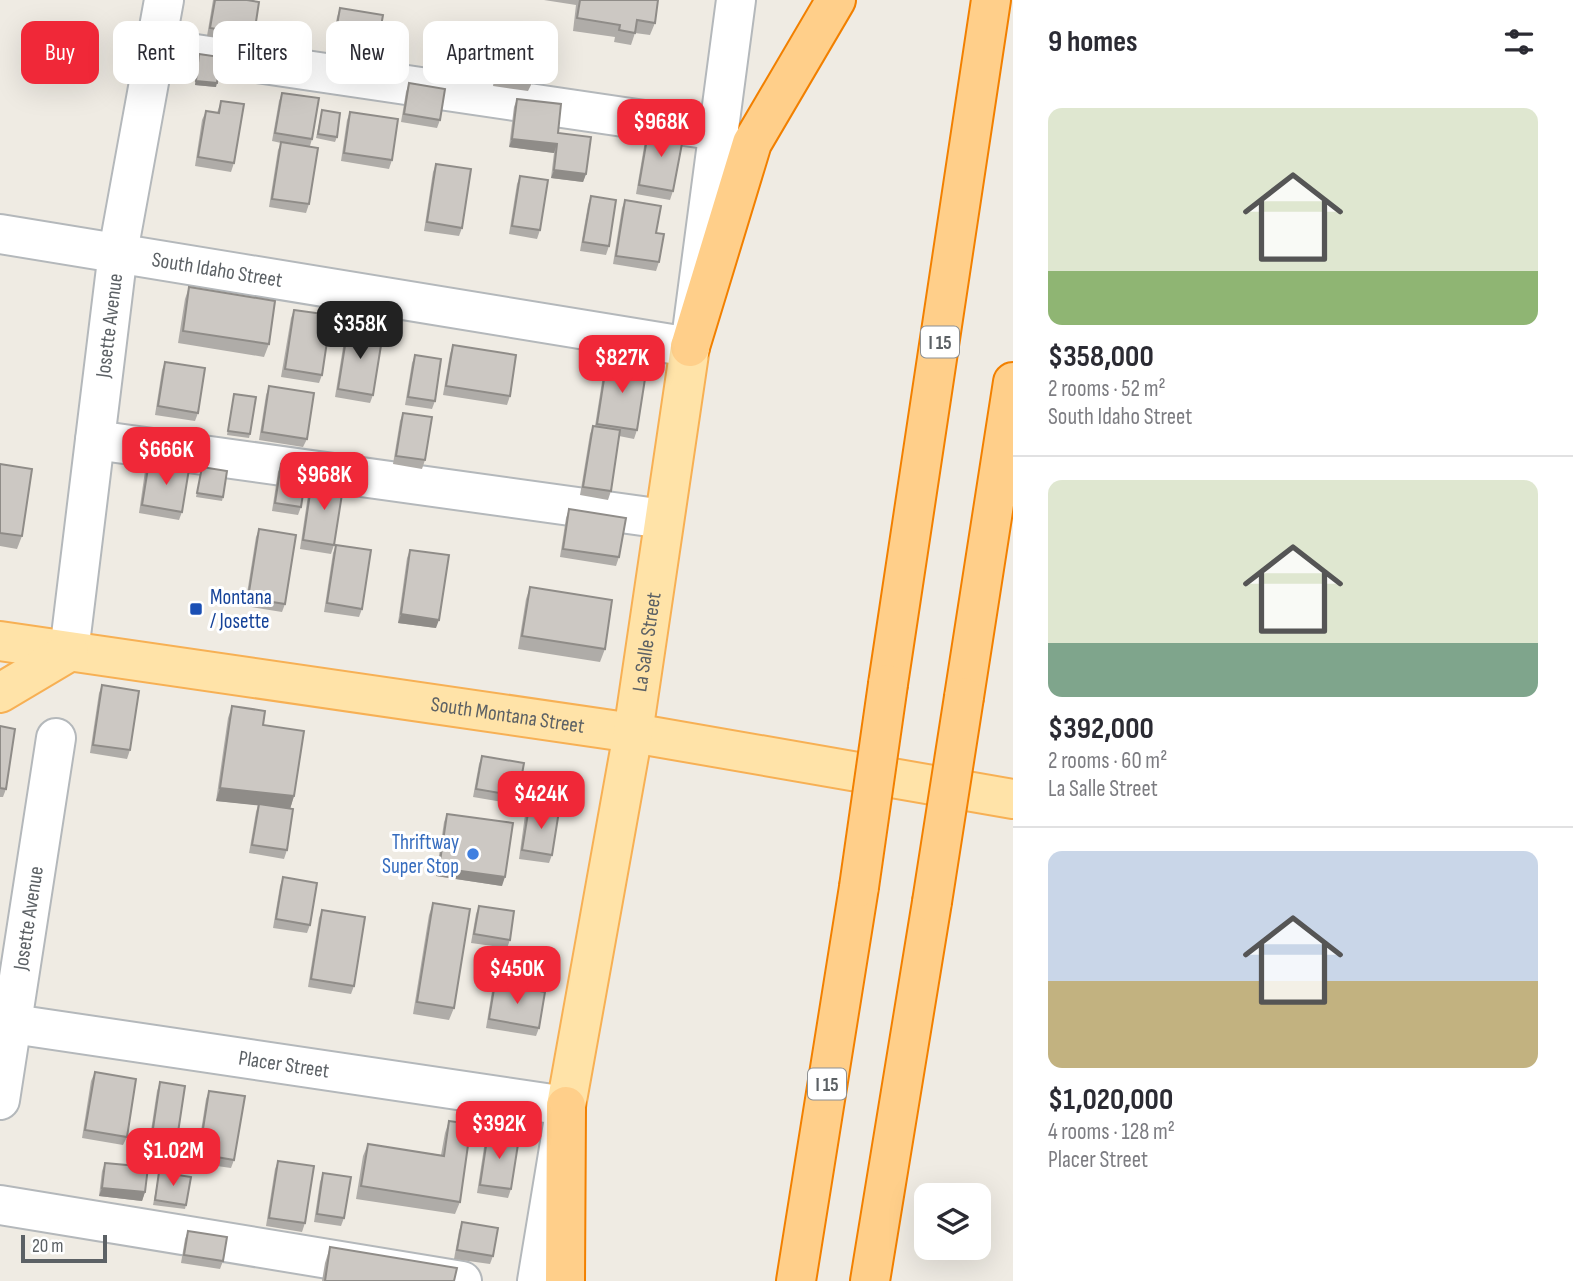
<!DOCTYPE html>
<meta charset="utf-8">
<style>
body{margin:0;font-family:"Sofia Sans Condensed",sans-serif;background:#f2f2f3;color:#2b2b33;height:100vh;display:flex;flex-direction:column;font-size:26px;white-space:nowrap}
*{box-sizing:border-box;margin:0}
p{font-size:23px;color:#7c7c81}
.icon{flex:none;width:38px;height:38px;fill:none;stroke:currentColor;stroke-width:2;stroke-linecap:round;stroke-linejoin:round}
.map{position:relative;flex:1;overflow:hidden}
.panel{display:flex;flex-direction:column;background:#fff;width:560px}
.panel>*{flex:none}
.guide{position:absolute;left:21px;top:21px;width:665px;height:63px;display:flex;gap:14px}
.fabs{position:absolute;left:914px;top:1183px;display:grid;gap:14px}
.fabs a{display:grid;place-items:center;width:77px;height:77px;border-radius:14px;background:#fff;box-shadow:0 7px 28px #0002;font-size:35px}
.scale{position:absolute;left:21px;bottom:18px;width:86px;box-sizing:border-box;padding-left:7px;border:4px solid #5c6165;border-top:0;font-size:19px;line-height:24px;white-space:nowrap;color:#5c6165;-webkit-text-stroke:5px #fff;paint-order:stroke}
.price{position:absolute;translate:-50% -60px;padding:0 16px;border-radius:14px;background:#f02838;color:#fff;font-size:23px;line-height:46px;filter:drop-shadow(0 2px 4px #0008)}
.price::after{content:'';position:absolute;left:50%;top:42px;width:21px;height:16px;margin-left:-10px;background:inherit;clip-path:polygon(0 0,100% 0,50% 100%)}
.price.current{background:#222;color:#fff}
ul{padding:0;list-style:none}
li{display:grid;align-content:center;gap:14px;height:371px;padding:0 35px}
li+li{border-top:2px solid #e1e1e2}
li span{display:grid;place-items:center;height:217px;border-radius:14px;color:#555}
li>.icon{margin-inline-start:auto}
span .icon{width:126px;height:126px;fill:#fffc;stroke-width:1}
li b{font-size:30px}
h2{display:flex;justify-content:space-between;align-items:center;height:84px;padding:0 35px;font-size:30px}
.pill{padding:0 24px;border-radius:14px;background:#fff;box-shadow:0 7px 28px #0002;font-size:24px;line-height:63px}
.pill.current{background:#f02838;color:#fff}
main{display:flex;flex:1;min-height:0}
.map>svg:first-child{display:block}
.lines{fill:none;stroke-linecap:round;stroke-linejoin:round}
.minor-casing{stroke:#b4b8bb;stroke-width:42}
.major-casing{stroke:#f7b054;stroke-width:42}
.highway-casing{stroke:#f28000;stroke-width:42}
.minor{stroke:#fff;stroke-width:38}
.major{stroke:#ffe3a8;stroke-width:38}
.highway{stroke:#ffcf8a;stroke-width:38}
.highway-bridge-casing{stroke:#f28000;stroke-width:42;stroke-linecap:butt}
.highway-bridge{stroke:#ffcf8a;stroke-width:38}
.wall{fill:#afaca8}
.shaded-wall{fill:#8f8c88}
.building{fill:#ccc8c3;stroke:#8f8c88;stroke-width:2}
.transit-dot{fill:#1a4fb4;stroke:#fff;stroke-width:2.5}
.shop-dot{fill:#3f7fe0;stroke:#fff;stroke-width:2.5}
.labels{text-anchor:middle;stroke-width:6;stroke-linejoin:round;paint-order:stroke}
.shield{fill:#fff;stroke:#8d9093;stroke-width:2}
.shield-label{font-size:19px;font-weight:bold;fill:#5c6165}
.street-label{font-size:21px;fill:#5c6165;stroke:#fff}
.transit-label{font-size:21px;fill:#164399;stroke:#fff;text-anchor:start}
.shop-label{font-size:21px;fill:#366cbe;stroke:#fff;text-anchor:end}
</style>
<main>
<div class="map">
<svg width="1013" height="1281" viewBox="0 0 1013 1281">
<rect width="100%" height="100%" fill="#efebe3"/>
<g class="lines">
<g class="minor-casing">
<g id="minor">
<polyline points="155,48 719,131"/>
<path id="s1" d="M0,234L690,347L736,0"/>
<polyline points="95,440 664,519"/>
<path id="s2" d="M69,652L118,252L164,0"/>
<path id="s3" d="M0,1022L566,1106L537,1281"/>
<path id="s4" d="M0,1100L56,738"/>
<polyline points="0,1205 462,1281"/>
</g>
</g>
<g class="major-casing">
<g id="major">
<path id="s5" d="M0,641L633,733L1013,799"/>
<polyline points="0,693 69,652"/>
<path id="s6" d="M566,1106L633,733L690,347"/>
</g>
</g>
<g class="highway-casing">
<g id="highway">
<polyline points="690,347 752,143 836,0"/>
<polyline points="888,684 991,0"/>
<polyline points="964,697 1013,382"/>
<polyline points="565,1281 566,1106"/>
<polyline points="796,1281 859,887"/>
<polyline points="870,1281 932,902"/>
</g>
</g>
<use href="#minor" class="minor"/>
<use href="#major" class="major"/>
<use href="#highway" class="highway"/>
<g class="highway-bridge-casing">
<g id="highway-bridge">
<polyline points="859,887 888,684"/>
<polyline points="932,902 964,697"/>
</g>
</g>
<use href="#highway-bridge" class="highway-bridge"/>
</g>
<g class="wall">
<polygon points="213,0 247,0 254,35 251,43 207,36"/>
<polygon points="544,0 658,0 655,23 650,35 635,33 631,45 614,42 615,37 573,31 576,5"/>
<polygon points="340,8 376,55 373,63 330,56 337,17"/>
<polygon points="448,36 485,76 482,84 440,77 445,44"/>
<polygon points="501,48 532,83 528,91 493,86 498,56"/>
<polygon points="199,54 216,87 195,85 197,59"/>
<polygon points="409,83 440,120 437,128 401,122 406,92"/>
<polygon points="282,93 312,139 310,146 309,204 306,213 269,207 278,150 281,143 272,141 279,101"/>
<polygon points="517,99 558,133 586,174 583,182 551,178 554,153 509,147 514,107"/>
<polygon points="221,101 234,163 231,172 195,166 202,120 206,111 217,113"/>
<polygon points="322,110 337,137 335,142 316,138"/>
<polygon points="350,112 392,160 389,169 341,161 347,120"/>
<polygon points="649,127 673,191 670,200 636,194 646,135"/>
<polygon points="436,164 462,228 459,236 424,231 433,172"/>
<polygon points="520,176 540,230 537,239 509,234 517,184"/>
<polygon points="591,196 609,246 606,255 580,251 588,205"/>
<polygon points="625,200 656,233 659,262 656,271 613,264 622,208"/>
<polygon points="189,287 269,344 264,357 178,343 185,299"/>
<polygon points="294,310 322,375 319,383 281,377 291,318"/>
<polygon points="348,327 373,395 370,403 335,397 345,335"/>
<polygon points="453,345 510,396 507,405 443,395 450,354"/>
<polygon points="415,355 435,401 432,409 405,405 412,363"/>
<polygon points="607,360 637,430 634,439 619,436 611,491 608,500 580,495 590,434 593,426 595,426 604,369"/>
<polygon points="165,362 198,413 195,421 155,415 162,370"/>
<polygon points="269,386 307,439 303,447 259,440 266,395"/>
<polygon points="234,394 250,434 249,438 227,435"/>
<polygon points="403,413 425,460 422,469 393,464 400,421"/>
<polygon points="149,462 182,512 179,520 139,513 145,471"/>
<polygon points="0,464 22,536 17,549 0,546"/>
<polygon points="281,464 301,507 298,515 272,511 278,472"/>
<polygon points="202,467 223,497 222,501 196,497"/>
<polygon points="331,473 334,545 331,554 300,549 308,495 311,487 326,489"/>
<polygon points="569,509 619,557 616,566 560,557 566,518"/>
<polygon points="259,529 285,604 282,612 245,606 256,537"/>
<polygon points="336,545 362,609 359,617 324,612 333,553"/>
<polygon points="410,550 436,628 398,623 407,558"/>
<polygon points="530,587 605,649 600,662 518,649 526,599"/>
<polygon points="102,685 130,750 127,759 90,753 99,693"/>
<polygon points="232,706 263,725 294,796 290,809 287,850 284,859 249,853 256,812 258,805 216,801 228,718"/>
<polygon points="0,726 6,789 3,797 0,797"/>
<polygon points="482,756 518,796 515,804 473,797 479,764"/>
<polygon points="529,807 552,855 549,863 519,859 525,815"/>
<polygon points="447,814 502,886 436,876 444,822"/>
<polygon points="283,877 310,925 307,933 273,928 280,886"/>
<polygon points="433,903 454,1008 449,1020 413,1014 429,915"/>
<polygon points="479,906 510,940 507,948 471,943 476,914"/>
<polygon points="322,910 354,986 351,994 308,987 319,918"/>
<polygon points="495,983 539,1028 536,1036 486,1028 492,991"/>
<polygon points="95,1072 127,1137 123,1145 82,1138 91,1081"/>
<polygon points="160,1082 177,1139 174,1148 149,1144 157,1091"/>
<polygon points="209,1091 234,1160 231,1168 196,1163 206,1099"/>
<polygon points="449,1121 460,1202 455,1214 356,1199 363,1156 368,1144 441,1155 445,1133"/>
<polygon points="488,1133 511,1189 508,1198 477,1193 485,1141"/>
<polygon points="278,1161 305,1223 302,1232 266,1226 275,1169"/>
<polygon points="105,1163 145,1192 142,1201 99,1196 102,1171"/>
<polygon points="159,1172 186,1205 185,1209 153,1205"/>
<polygon points="323,1173 344,1218 341,1226 314,1222 320,1182"/>
<polygon points="462,1222 493,1256 490,1264 454,1259 459,1231"/>
<polygon points="188,1231 223,1261 220,1269 181,1263 185,1239"/>
<polygon points="330,1247 454,1281 322,1281 325,1263"/>
</g>
<g class="shaded-wall">
<polygon points="196,81 217,83 216,87 195,85"/>
<polygon points="512,139 557,144 554,153 509,147"/>
<polygon points="554,170 586,174 583,182 551,178"/>
<polygon points="401,614 439,620 436,628 398,623"/>
<polygon points="220,788 294,796 290,809 216,801"/>
<polygon points="439,868 505,877 502,886 436,876"/>
<polygon points="102,1188 145,1192 142,1201 99,1196"/>
</g>
<g class="building">
<polygon points="215,0 247,0 259,2 254,35 210,28"/>
<polygon points="580,0 658,0 655,23 637,20 635,33 619,30 620,25 577,18"/>
<polygon points="340,8 383,15 376,55 333,48"/>
<polygon points="448,36 490,42 485,76 443,69"/>
<polygon points="501,48 536,53 532,83 496,77"/>
<polygon points="199,54 220,57 217,83 196,81"/>
<polygon points="409,83 445,89 440,120 404,114"/>
<polygon points="282,93 319,98 312,139 275,133"/>
<polygon points="517,99 561,104 558,133 591,137 586,174 554,170 557,144 512,139"/>
<polygon points="221,101 244,104 234,163 198,157 206,111 219,113"/>
<polygon points="322,110 340,113 337,137 318,134"/>
<polygon points="350,112 398,119 392,160 344,153"/>
<polygon points="649,127 684,133 673,191 639,185"/>
<polygon points="281,142 318,148 309,204 272,199"/>
<polygon points="436,164 471,169 462,228 427,222"/>
<polygon points="520,176 548,180 540,230 512,226"/>
<polygon points="591,196 616,200 609,246 583,242"/>
<polygon points="625,200 661,206 656,233 664,234 659,262 616,256"/>
<polygon points="189,287 275,301 269,344 183,331"/>
<polygon points="294,310 331,315 322,375 285,369"/>
<polygon points="348,327 383,333 373,395 338,389"/>
<polygon points="453,345 516,355 510,396 446,386"/>
<polygon points="415,355 441,359 435,401 408,397"/>
<polygon points="607,360 647,366 637,430 597,424"/>
<polygon points="165,362 205,368 198,413 158,406"/>
<polygon points="269,386 314,393 307,439 262,432"/>
<polygon points="234,394 256,397 250,434 228,431"/>
<polygon points="403,413 432,417 425,460 396,456"/>
<polygon points="593,426 620,430 611,491 583,487"/>
<polygon points="149,462 189,469 182,512 142,505"/>
<polygon points="0,464 32,469 22,536 0,533"/>
<polygon points="281,464 307,468 301,507 275,503"/>
<polygon points="202,467 227,471 223,497 197,493"/>
<polygon points="331,473 345,475 334,545 303,540 311,487 328,490"/>
<polygon points="569,509 626,518 619,557 563,549"/>
<polygon points="259,529 296,535 285,604 248,598"/>
<polygon points="336,545 371,550 362,609 327,603"/>
<polygon points="410,550 449,555 439,620 401,614"/>
<polygon points="530,587 612,600 605,649 522,636"/>
<polygon points="102,685 139,691 130,750 93,745"/>
<polygon points="232,706 265,711 263,725 304,731 294,796 220,788"/>
<polygon points="0,726 15,729 6,789 0,788"/>
<polygon points="482,756 524,763 518,796 476,789"/>
<polygon points="259,804 293,809 287,850 252,845"/>
<polygon points="529,807 559,811 552,855 522,850"/>
<polygon points="447,814 513,823 505,877 439,868"/>
<polygon points="283,877 317,883 310,925 276,919"/>
<polygon points="433,903 470,909 454,1008 417,1002"/>
<polygon points="479,906 514,911 510,940 474,934"/>
<polygon points="322,910 365,917 354,986 311,979"/>
<polygon points="495,983 545,992 539,1028 489,1019"/>
<polygon points="95,1072 136,1079 127,1137 85,1130"/>
<polygon points="160,1082 185,1086 177,1139 152,1135"/>
<polygon points="209,1091 245,1096 234,1160 199,1154"/>
<polygon points="449,1121 471,1124 460,1202 361,1186 368,1144 444,1156"/>
<polygon points="488,1133 519,1138 511,1189 480,1185"/>
<polygon points="278,1161 314,1166 305,1223 269,1218"/>
<polygon points="105,1163 148,1167 145,1192 102,1188"/>
<polygon points="159,1172 191,1177 186,1205 155,1200"/>
<polygon points="323,1173 351,1177 344,1218 317,1214"/>
<polygon points="462,1222 498,1228 493,1256 457,1250"/>
<polygon points="188,1231 227,1237 223,1261 184,1255"/>
<polygon points="330,1247 457,1268 454,1281 325,1281"/>
</g>
<rect class="transit-dot" x="189" y="602" width="14" height="14" rx="3.5"/>
<circle class="shop-dot" cx="473" cy="854" r="7"/>
<g class="labels">
<g class="shield">
<rect x="921" y="326.5" width="38" height="31" rx="5"/>
<rect x="808" y="1068.5" width="38" height="31" rx="5"/>
</g>
<g class="shield-label">
<text x="940" y="349">I 15</text>
<text x="827" y="1091">I 15</text>
</g>
<g class="street-label">
<text dy="7" stroke="none"><textPath href="#s1" startOffset="220">South Idaho Street</textPath></text>
<text dy="7" stroke="none"><textPath href="#s2" startOffset="329">Josette Avenue</textPath></text>
<text dy="7" stroke="none"><textPath href="#s6" startOffset="471">La Salle Street</textPath></text>
<text dy="7" stroke="none"><textPath href="#s5" startOffset="513">South Montana Street</textPath></text>
<text dy="7" stroke="none"><textPath href="#s4" startOffset="184">Josette Avenue</textPath></text>
<text dy="7" stroke="none"><textPath href="#s3" startOffset="287">Placer Street</textPath></text>
</g>
<g class="transit-label">
<text x="210" y="604">Montana<tspan x="210" dy="24">/ Josette</tspan></text>
</g>
<g class="shop-label">
<text x="459" y="849">Thriftway<tspan x="459" dy="24">Super Stop</tspan></text>
</g>
</g>
</svg>
<div class="fabs">
<a><svg class="icon" aria-label="layers" viewBox="0 0 24 24"><path d="M12 4l9 5-9 5-9-5zM3 14l9 5 9-5"/></svg></a>
</div>
<div class="scale">20 m</div>
<b class="price" style="left:661px;top:159px">$968K</b>
<b class="price current" style="left:360px;top:361px">$358K</b>
<b class="price" style="left:622px;top:395px">$827K</b>
<b class="price" style="left:166px;top:487px">$666K</b>
<b class="price" style="left:324px;top:512px">$968K</b>
<b class="price" style="left:541px;top:831px">$424K</b>
<b class="price" style="left:517px;top:1006px">$450K</b>
<b class="price" style="left:499px;top:1161px">$392K</b>
<b class="price" style="left:173px;top:1188px">$1.02M</b>
<div class="guide">
<a class="pill current">Buy</a>
<a class="pill">Rent</a>
<a class="pill">Filters</a>
<a class="pill">New</a>
<a class="pill">Apartment</a>
</div>
</div>
<section class="panel">
<h2>9 homes<svg class="icon" aria-label="filters" viewBox="0 0 24 24"><path d="M4 7h16M4 17h16"/><circle cx="9" cy="7" r="2"/><circle cx="15" cy="17" r="2"/></svg></h2>
<ul>
<li><span style="background:linear-gradient(#dfe7d0 75%,#8fb573 0)"><svg class="icon" aria-label="home" viewBox="0 0 24 24"><path d="M3 11l9-7 9 7M6 9v11h12V9"/></svg></span><div><b>$358,000</b><p>2 rooms · 52 m²</p><p>South Idaho Street</p></div></li>
<li><span style="background:linear-gradient(#dfe7d0 75%,#7fa58c 0)"><svg class="icon" aria-label="home" viewBox="0 0 24 24"><path d="M3 11l9-7 9 7M6 9v11h12V9"/></svg></span><div><b>$392,000</b><p>2 rooms · 60 m²</p><p>La Salle Street</p></div></li>
<li><span style="background:linear-gradient(#c9d6e8 60%,#c2b280 0)"><svg class="icon" aria-label="home" viewBox="0 0 24 24"><path d="M3 11l9-7 9 7M6 9v11h12V9"/></svg></span><div><b>$1,020,000</b><p>4 rooms · 128 m²</p><p>Placer Street</p></div></li>
</ul>
</section>
</main>
